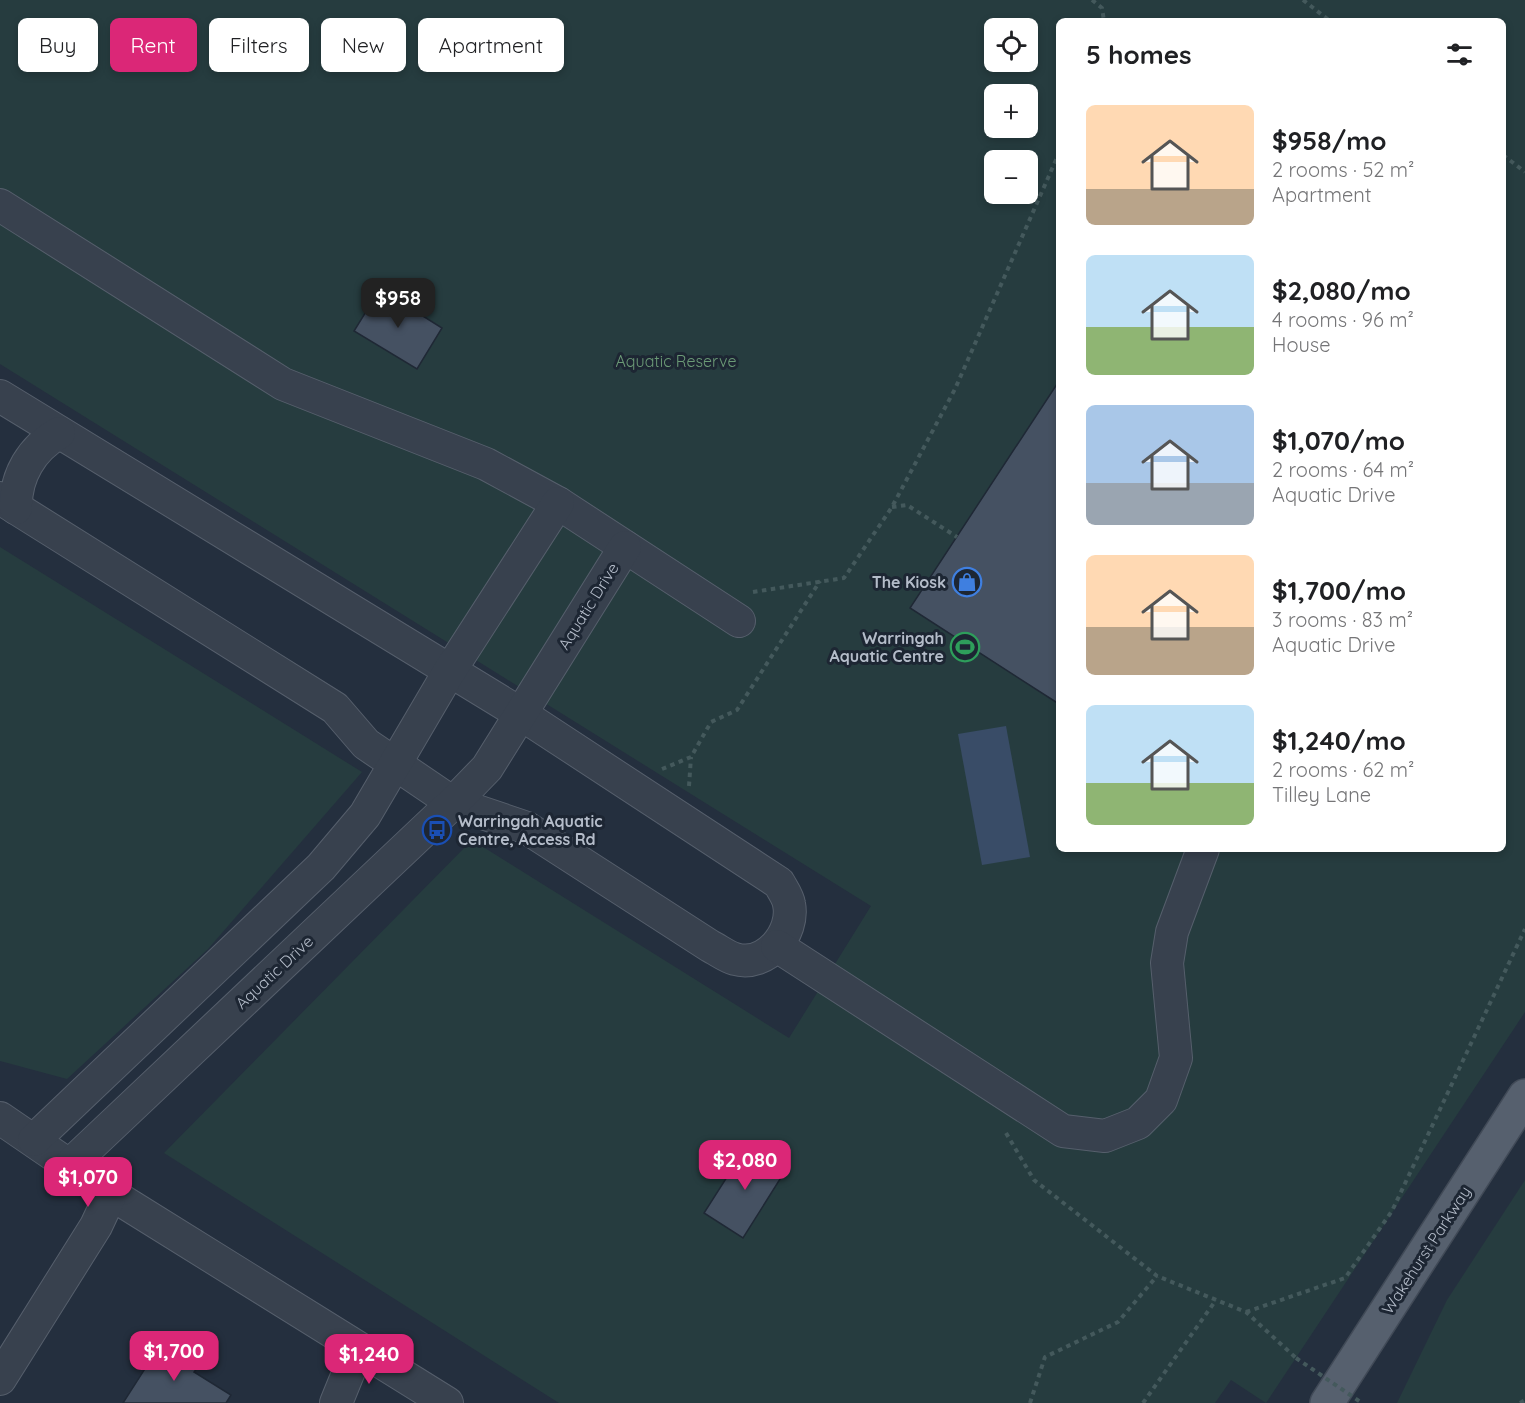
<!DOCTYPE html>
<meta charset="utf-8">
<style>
body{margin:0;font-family:Quicksand,sans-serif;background:#f6f6f6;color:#202124;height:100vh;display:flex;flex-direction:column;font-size:22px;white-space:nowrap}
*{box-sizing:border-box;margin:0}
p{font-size:20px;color:#757577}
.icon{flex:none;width:33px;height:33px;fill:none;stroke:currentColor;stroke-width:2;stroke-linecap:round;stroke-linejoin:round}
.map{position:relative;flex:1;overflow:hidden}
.panel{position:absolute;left:1056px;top:18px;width:450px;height:834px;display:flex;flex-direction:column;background:#fff;border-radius:9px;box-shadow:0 3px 9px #0003}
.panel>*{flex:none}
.banner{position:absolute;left:18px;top:18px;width:570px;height:54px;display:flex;gap:12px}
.buttons{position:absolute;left:984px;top:18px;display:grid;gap:12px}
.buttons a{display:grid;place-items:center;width:54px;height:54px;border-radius:9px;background:#fff;box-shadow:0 3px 9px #0003;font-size:30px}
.price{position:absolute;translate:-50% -51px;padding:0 14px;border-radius:12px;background:#db2777;color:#fff;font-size:20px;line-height:39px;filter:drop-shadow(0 2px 3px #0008)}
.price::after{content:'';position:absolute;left:50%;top:36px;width:18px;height:14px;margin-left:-9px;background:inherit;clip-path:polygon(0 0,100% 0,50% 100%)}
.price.current{background:#222;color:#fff}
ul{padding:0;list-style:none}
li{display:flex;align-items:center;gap:18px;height:150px;padding:0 30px}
li span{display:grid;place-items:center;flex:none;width:168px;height:120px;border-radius:9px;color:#555}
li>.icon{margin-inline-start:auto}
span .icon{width:72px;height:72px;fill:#fffc;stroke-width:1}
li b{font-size:26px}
h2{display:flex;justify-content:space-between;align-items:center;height:72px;padding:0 30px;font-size:26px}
.tag{padding:0 21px;border-radius:9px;background:#fff;box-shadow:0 3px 9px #0003;font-size:21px;line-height:54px}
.tag.current{background:#db2777;color:#fff}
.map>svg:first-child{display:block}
.green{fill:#263c3f;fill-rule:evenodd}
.water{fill:#394c67}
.building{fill:#455162;stroke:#1f2835;stroke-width:1.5}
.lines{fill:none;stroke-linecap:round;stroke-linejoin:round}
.minor-casing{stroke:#565f6c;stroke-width:34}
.major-casing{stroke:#414a57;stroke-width:36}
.path{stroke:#44595c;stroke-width:4;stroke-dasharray:4.5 4.5;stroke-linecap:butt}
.minor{stroke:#38414e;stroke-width:32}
.major{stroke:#56606e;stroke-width:33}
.path-bridge{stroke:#44595c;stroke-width:4;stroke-dasharray:4.5 4.5;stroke-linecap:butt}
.labels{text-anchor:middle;stroke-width:6;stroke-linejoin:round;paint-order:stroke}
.park-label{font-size:16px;fill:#6b9a76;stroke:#1d2633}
.poi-label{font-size:16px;font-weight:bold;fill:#b4bcc9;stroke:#1d2633;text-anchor:end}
.street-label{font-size:16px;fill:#b4bcc9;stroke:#1d2633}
</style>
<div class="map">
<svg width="1525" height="1403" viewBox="0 0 1525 1403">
<rect width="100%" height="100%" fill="#242f3e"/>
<g class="green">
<path d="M0,0H1525V1012L1266,1403L1231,1380L1215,1403H559L164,1153L472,840L789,1038L871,906L0,364ZM1059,21H1503V849H1059ZM994,28H1028V62H994ZM994,94H1028V128H994ZM994,160H1028V194H994Z"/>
<polygon points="0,547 362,772 208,949 67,1079 0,1061"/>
<polygon points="1525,1180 1525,1403 1397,1403 1447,1300"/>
</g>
<polygon class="water" points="1006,726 1030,857 982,865 958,734"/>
<g class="building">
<polygon points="380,289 442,328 417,369 354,331"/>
<polygon points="1059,381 1059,704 910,608"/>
<polygon points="748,1144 787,1168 743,1238 704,1213"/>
<polygon points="162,1342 199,1366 194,1372 231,1395 226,1403 123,1403"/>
</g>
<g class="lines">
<g class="minor-casing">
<g id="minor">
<polyline points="0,205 283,384 486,464 558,503 739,621"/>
<path d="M0,396L521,714L779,883C782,889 788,897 789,904C795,933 766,968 735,959C727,957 718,950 710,946L527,828L453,803L366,744L335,708L0,498"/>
<path d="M16,508C15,476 32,448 59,433"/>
<polyline points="777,946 1063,1131 1105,1136 1138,1123 1161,1100 1176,1058 1167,963 1172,932 1203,849"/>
<polyline points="0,1118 111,1194 447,1403"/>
<polyline points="34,1140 321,867 365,815 449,672 558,503"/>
<polyline points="71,1164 453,803 487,768 625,547"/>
<polyline points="0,1379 96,1226 111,1194"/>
<polyline points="336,1403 358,1349"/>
</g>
</g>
<g class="major-casing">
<polyline id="major" points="1327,1403 1525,1096"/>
</g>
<g class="path">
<polyline points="1092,0 1102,8 1104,21"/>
<polyline points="1303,0 1330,21"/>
<polyline points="1503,155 1525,172"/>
<polyline points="892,507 907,505 957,537"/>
<polyline points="753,592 844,578 892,507 955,389 1059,153"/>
<polyline points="662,769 691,757 711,722 737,710 820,581"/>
<polyline points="689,786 691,757"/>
<polyline points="1006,1133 1034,1180 1157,1276 1246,1312 1296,1358"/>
<polyline points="1246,1312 1345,1278 1392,1211 1525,929"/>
<polyline points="1030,1403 1045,1357 1118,1322 1157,1276"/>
<polyline points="1143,1403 1216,1300"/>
<polyline points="1520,1403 1525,1400"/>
</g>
<use href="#minor" class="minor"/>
<use href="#major" class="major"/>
<polyline class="path-bridge" points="1296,1358 1362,1403"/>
</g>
<defs>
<g id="shop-ring" transform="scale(1.5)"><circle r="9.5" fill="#1d2633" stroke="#3f7fe0" stroke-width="1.5"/><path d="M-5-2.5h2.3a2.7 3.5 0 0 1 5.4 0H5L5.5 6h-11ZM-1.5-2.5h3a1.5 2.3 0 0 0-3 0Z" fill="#3f7fe0"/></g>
<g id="stadium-ring" transform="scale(1.5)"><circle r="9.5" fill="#1d2633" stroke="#2e9e5b" stroke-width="1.5"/><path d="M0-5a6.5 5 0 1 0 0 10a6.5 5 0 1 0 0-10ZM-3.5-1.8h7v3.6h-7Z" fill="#2e9e5b"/></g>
<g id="bus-ring" transform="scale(1.5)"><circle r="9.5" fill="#1d2633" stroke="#1a4fb4" stroke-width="1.5"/><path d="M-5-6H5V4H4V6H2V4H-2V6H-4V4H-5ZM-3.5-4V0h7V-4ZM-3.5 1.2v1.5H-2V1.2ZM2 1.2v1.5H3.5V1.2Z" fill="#1a4fb4"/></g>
</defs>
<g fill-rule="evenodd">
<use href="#shop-ring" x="967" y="582"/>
<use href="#stadium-ring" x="965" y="647"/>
<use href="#bus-ring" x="437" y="830"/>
</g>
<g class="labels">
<g class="park-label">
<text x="676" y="367">Aquatic Reserve</text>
</g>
<g class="poi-label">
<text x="946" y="588">The Kiosk</text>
<text x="944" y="644">Warringah<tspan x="944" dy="18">Aquatic Centre</tspan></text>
<text x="458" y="827" text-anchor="start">Warringah Aquatic<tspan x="458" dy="18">Centre, Access Rd</tspan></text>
</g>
<g class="street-label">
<text transform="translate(588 606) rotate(-58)" y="6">Aquatic Drive</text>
<text transform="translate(274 972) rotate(-43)" y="6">Aquatic Drive</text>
<text transform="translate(1426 1250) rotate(-57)" y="6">Wakehurst Parkway</text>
</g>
</g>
</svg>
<div class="buttons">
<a><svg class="icon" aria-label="locate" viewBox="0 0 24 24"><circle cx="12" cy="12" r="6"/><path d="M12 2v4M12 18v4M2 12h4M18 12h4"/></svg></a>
<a>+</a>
<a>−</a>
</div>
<b class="price current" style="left:398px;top:329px">$958</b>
<b class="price" style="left:745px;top:1191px">$2,080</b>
<b class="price" style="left:88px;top:1208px">$1,070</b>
<b class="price" style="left:174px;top:1382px">$1,700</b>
<b class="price" style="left:369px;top:1385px">$1,240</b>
<div class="banner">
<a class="tag">Buy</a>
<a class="tag current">Rent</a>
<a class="tag">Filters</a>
<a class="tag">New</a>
<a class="tag">Apartment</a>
</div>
<section class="panel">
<h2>5 homes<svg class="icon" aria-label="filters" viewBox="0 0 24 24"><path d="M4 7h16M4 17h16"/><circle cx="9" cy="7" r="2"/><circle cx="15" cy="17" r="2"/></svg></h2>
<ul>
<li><span style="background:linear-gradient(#ffd9b3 70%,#b9a48a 0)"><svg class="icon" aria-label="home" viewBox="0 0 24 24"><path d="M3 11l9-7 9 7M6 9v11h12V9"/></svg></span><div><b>$958/mo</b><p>2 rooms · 52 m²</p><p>Apartment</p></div></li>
<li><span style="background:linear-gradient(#bfe0f5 60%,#8fb573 0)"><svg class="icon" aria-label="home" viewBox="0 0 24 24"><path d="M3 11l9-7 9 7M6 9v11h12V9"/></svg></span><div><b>$2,080/mo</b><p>4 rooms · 96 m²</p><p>House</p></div></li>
<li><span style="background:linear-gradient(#a9c7e8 65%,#9aa5b1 0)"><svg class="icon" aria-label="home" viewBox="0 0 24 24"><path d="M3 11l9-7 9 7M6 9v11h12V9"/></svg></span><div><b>$1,070/mo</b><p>2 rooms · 64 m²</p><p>Aquatic Drive</p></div></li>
<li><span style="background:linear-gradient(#ffd9b3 60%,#b9a48a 0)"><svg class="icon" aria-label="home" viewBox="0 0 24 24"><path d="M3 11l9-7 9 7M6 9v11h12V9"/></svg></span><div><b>$1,700/mo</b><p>3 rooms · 83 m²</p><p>Aquatic Drive</p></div></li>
<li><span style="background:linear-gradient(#bfe0f5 65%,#8fb573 0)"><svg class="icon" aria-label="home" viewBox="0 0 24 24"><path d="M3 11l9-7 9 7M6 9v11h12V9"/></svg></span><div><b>$1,240/mo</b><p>2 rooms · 62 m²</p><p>Tilley Lane</p></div></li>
</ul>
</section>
</div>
